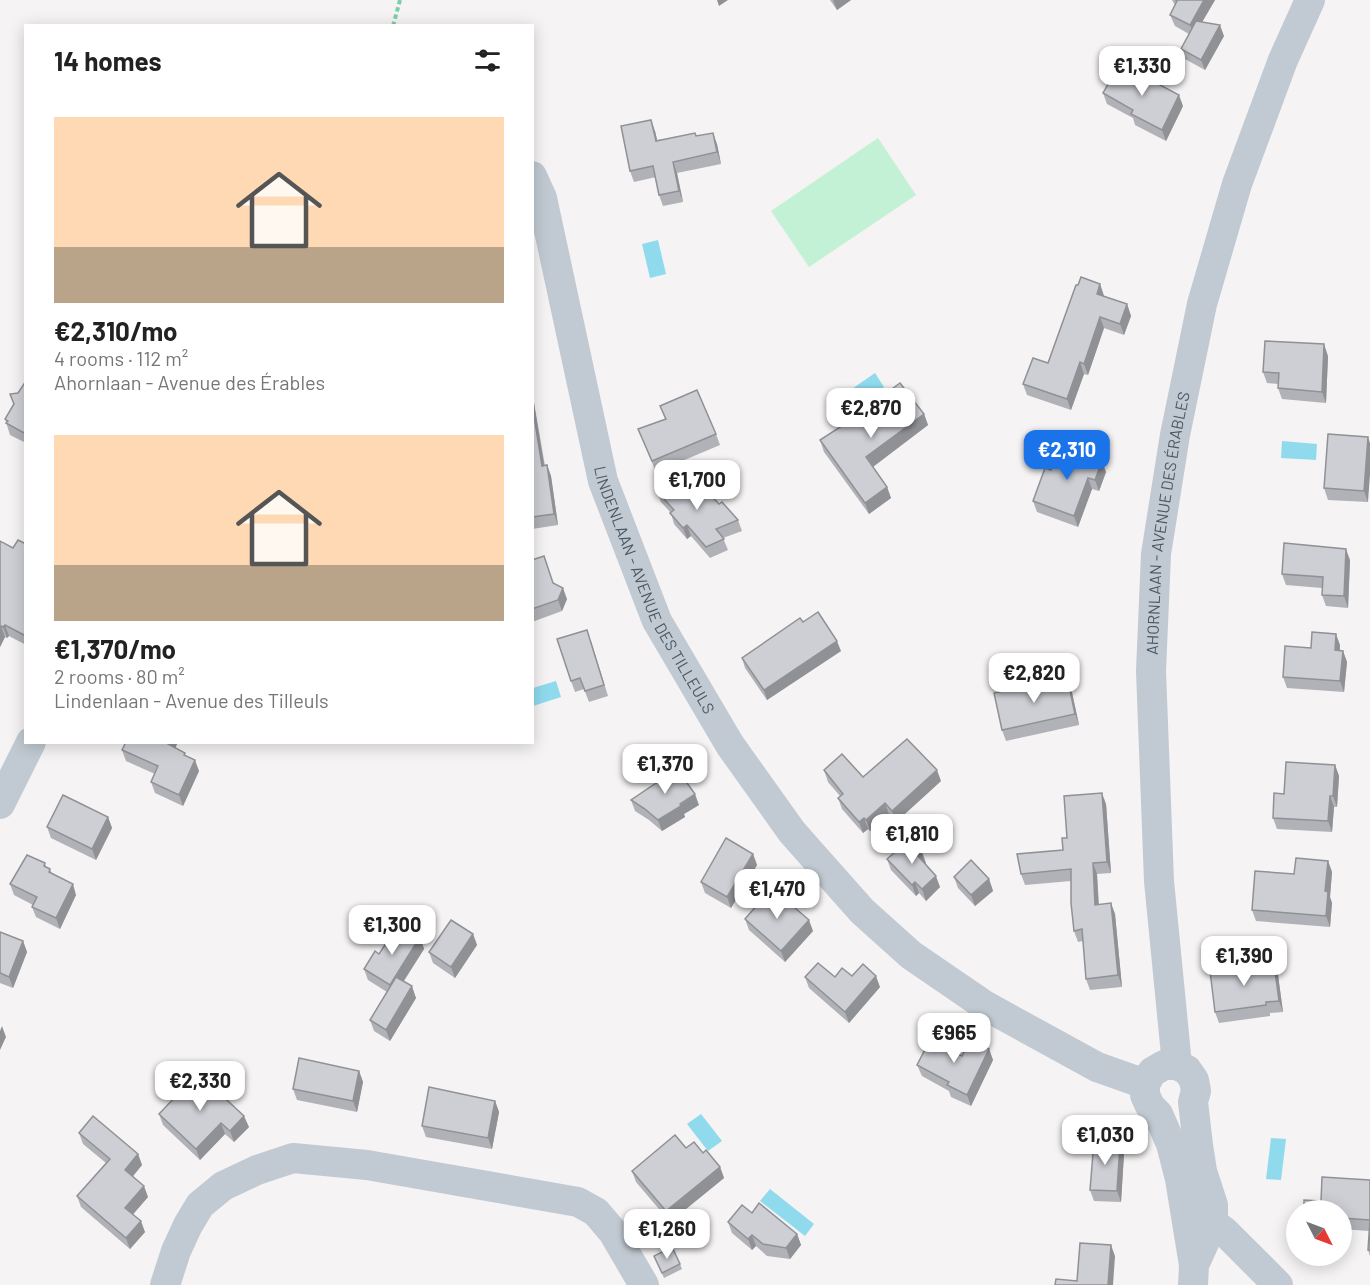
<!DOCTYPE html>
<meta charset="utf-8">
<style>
body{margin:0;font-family:Barlow,sans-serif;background:#f2f2f2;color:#222;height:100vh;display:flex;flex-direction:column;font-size:22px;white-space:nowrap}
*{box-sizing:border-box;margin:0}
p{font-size:20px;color:#767676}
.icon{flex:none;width:33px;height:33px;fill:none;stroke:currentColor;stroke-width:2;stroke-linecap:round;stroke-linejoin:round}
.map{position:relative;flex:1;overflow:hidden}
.side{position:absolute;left:24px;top:24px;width:510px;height:720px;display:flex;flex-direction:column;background:#fff;border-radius:0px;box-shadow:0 3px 15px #0003}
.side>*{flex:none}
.needle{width:39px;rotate:132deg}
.fabs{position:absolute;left:1286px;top:1200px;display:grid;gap:12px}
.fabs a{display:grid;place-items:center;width:66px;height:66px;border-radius:50%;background:#fff;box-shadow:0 3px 15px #0003;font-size:30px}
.price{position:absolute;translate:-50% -51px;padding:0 14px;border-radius:12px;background:#fff;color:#222;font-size:20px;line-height:39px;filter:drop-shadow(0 2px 3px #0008)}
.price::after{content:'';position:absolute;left:50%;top:36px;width:18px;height:14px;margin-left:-9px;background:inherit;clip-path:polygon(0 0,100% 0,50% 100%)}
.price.on{background:#1a73e8;color:#fff}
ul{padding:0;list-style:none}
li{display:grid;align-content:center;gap:12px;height:318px;padding:0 30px}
li span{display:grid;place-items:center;height:186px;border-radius:0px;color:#555}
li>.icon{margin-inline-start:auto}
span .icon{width:108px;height:108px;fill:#fffc;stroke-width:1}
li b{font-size:26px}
h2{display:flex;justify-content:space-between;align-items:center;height:72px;padding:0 30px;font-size:26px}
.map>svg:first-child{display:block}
.garden{fill:#c3f1d5}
.water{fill:#90daee}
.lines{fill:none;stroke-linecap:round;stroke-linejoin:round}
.path{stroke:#7ad0a6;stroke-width:4;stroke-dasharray:4.5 3;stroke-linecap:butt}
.minor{stroke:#c1cad2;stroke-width:30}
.wall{fill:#b0b2b7}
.shaded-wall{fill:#909195}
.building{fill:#cdcfd5;stroke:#909195;stroke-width:1.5}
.labels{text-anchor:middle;stroke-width:6;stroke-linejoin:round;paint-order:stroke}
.street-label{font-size:16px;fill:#4a5661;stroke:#fff}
</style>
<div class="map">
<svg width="1370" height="1285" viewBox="0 0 1370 1285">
<rect width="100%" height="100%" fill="#f5f3f3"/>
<polygon class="garden" points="878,138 916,195 809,267 771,211"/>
<g class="water">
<polygon points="658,240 666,274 650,278 642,244"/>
<polygon points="875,373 884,387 855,407 846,393"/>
<polygon points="1282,441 1317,444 1316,460 1281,458"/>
<polygon points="556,681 561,697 533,706 533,688"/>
<polygon points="701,1114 722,1141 708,1151 687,1124"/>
<polygon points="1271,1138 1286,1139 1281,1180 1266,1179"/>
<polygon points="770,1189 814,1224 805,1236 760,1201"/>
</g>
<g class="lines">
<polyline class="path" points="393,26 400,0"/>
<g class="minor">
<path id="s1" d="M532,176L542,198L603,481L657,621L730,745L792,832L862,911L911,955L984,1005L1097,1067L1145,1084"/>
<polyline points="0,804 31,742"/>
<path id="s2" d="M1177,1065L1159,881L1151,671L1156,554L1175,435L1202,304L1237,184L1283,60L1310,0"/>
<polyline points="1195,1226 1203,1223 1213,1223 1225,1232 1278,1285"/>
<polyline points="165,1285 176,1251 188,1225 200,1205 223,1186 257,1170 293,1158 367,1165 578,1202 596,1212 613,1232 644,1285"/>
<polyline points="1193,1285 1194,1265 1180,1179 1171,1144 1158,1114 1150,1106 1145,1095 1145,1084 1152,1072 1164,1065 1177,1065 1187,1070 1194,1080 1196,1091 1193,1102 1198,1145 1202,1171 1213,1205 1213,1223 1194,1265"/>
</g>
</g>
<g class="wall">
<polygon points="830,0 851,0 837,10"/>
<polygon points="1172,0 1215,0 1202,22 1224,36 1205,70 1185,59 1181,49 1189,34 1175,26 1170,15 1175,5"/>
<polygon points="1103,93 1183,106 1166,141 1135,125 1133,118 1107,104"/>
<polygon points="655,131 657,140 696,136 717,144 721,164 677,173 683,202 663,206 659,195 656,177 634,182 630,171"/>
<polygon points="1100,284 1104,296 1127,304 1131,316 1124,335 1104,328 1088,375 1084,374 1071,410 1027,395 1023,384 1048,363 1078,285"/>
<polygon points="1328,356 1326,403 1282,399 1278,388 1278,384 1267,383 1263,372"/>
<polygon points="26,381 26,443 10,435 5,419"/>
<polygon points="532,391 545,466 547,465 551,476 558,525 532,529"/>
<polygon points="660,406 716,434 720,445 656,472 638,429 665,419"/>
<polygon points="924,414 928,425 873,467 887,487 891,498 869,514 824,452 820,440"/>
<polygon points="1368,437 1368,502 1328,500 1324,488"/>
<polygon points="1051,470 1106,472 1099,491 1092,489 1078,527 1037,512 1033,501"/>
<polygon points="657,491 705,493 738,520 742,531 723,538 728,550 710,558 691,536 687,539 674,524 671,513 661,502"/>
<polygon points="0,541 13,548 26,544 26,645 9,636 7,638 5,637 0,647"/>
<polygon points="532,560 567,599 562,611 532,622"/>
<polygon points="1350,560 1348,608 1326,606 1322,595 1322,588 1286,585 1282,574"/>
<polygon points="803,622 841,651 767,700 745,668 742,658"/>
<polygon points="591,641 608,696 589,702 584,689 575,692 571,681"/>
<polygon points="1340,645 1340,650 1343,651 1347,662 1344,692 1287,688 1283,677 1311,648"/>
<polygon points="1071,688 1079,725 1006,741 1002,730"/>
<polygon points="175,748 186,756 199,771 183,806 155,793 151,782 155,774 126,761 122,750"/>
<polygon points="1335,765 1339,776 1337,807 1334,807 1332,832 1277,829 1273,818 1284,794"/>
<polygon points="824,770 863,777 941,781 896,822 889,814 870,831 868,829 863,833 842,809 838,798 840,796 828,782"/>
<polygon points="631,800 699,805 684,814 685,817 662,831 649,820 635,811"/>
<polygon points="1106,804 1111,873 1097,874 1099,904 1115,914 1122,987 1090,990 1086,979 1083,941 1078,942 1074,931 1071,881 1025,885 1021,874 1063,850 1067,838"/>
<polygon points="108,817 112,828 96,860 51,838 47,827"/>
<polygon points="753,854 757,865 731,908 705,893 701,882"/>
<polygon points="887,859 926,863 925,864 940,887 926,901 919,893 916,896 891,870"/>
<polygon points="1328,861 1332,872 1330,897 1332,903 1330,927 1256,921 1252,910 1294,874"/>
<polygon points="45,863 46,867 50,869 52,874 76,895 60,929 36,917 32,907 33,905 14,895 10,884"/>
<polygon points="954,877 989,879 993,891 975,906 958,888"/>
<polygon points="745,919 813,931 785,962 749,930"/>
<polygon points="0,932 23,941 27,952 13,988 0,983"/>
<polygon points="473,934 477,945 455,978 433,963 429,952"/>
<polygon points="396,935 420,937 424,949 404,981 416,998 390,1041 374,1031 370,1020 387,992 368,980 364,969 379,954"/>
<polygon points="1262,965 1278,975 1283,1012 1270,1013 1270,1016 1219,1023 1215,1012"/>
<polygon points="805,977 835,977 880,987 849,1023 809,988"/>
<polygon points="989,1049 993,1060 971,1106 951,1097 949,1091 922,1076 917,1065"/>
<polygon points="359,1071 363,1082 357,1112 297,1100 293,1089"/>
<polygon points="495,1101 499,1112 492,1149 426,1137 422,1126"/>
<polygon points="159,1114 249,1127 234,1142 225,1134 200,1160 163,1125"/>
<polygon points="79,1133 138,1154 142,1165 133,1176 148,1197 133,1214 145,1232 130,1249 81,1207 77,1196 106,1163 83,1144"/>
<polygon points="686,1148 703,1153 720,1167 724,1178 670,1222 636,1182 632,1171"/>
<polygon points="1124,1154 1121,1202 1094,1201 1090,1190"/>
<polygon points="1370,1180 1370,1256 1368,1250 1369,1231 1341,1229 1341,1210 1321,1201"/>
<polygon points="752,1213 797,1234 801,1245 790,1259 767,1256 756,1246 752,1250 732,1233 728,1222"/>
<polygon points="654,1256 680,1264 682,1269 664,1278"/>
<polygon points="1304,1256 1333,1256 1333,1260 1305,1258"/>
</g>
<g class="shaded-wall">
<polygon points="717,0 728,0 719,6"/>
<polygon points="833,0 851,0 837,10"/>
<polygon points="1204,0 1215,0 1194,36 1190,25"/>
<polygon points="1220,25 1224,36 1205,70 1201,60"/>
<polygon points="1179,95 1183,106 1166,141 1162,130"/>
<polygon points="651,120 655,131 660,152 656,141"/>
<polygon points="713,133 717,144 721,164 717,152"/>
<polygon points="673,162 677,173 683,202 679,191"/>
<polygon points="1100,284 1104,296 1101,305 1097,294"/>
<polygon points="1127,304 1131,316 1124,335 1120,324"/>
<polygon points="1100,317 1104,328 1088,375 1084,364"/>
<polygon points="1324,344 1328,356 1326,403 1322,392"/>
<polygon points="1080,362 1084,374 1071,410 1067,399"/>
<polygon points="532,391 546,477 542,466 532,404"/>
<polygon points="924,414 928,425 870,469 866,457"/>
<polygon points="1368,437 1370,443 1370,474 1368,502 1364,491"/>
<polygon points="1102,461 1106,472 1099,491 1095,480"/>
<polygon points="547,465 551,476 558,525 554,514"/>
<polygon points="1088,478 1092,489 1078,527 1074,516"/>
<polygon points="887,487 891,498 869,514 865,503"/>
<polygon points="687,525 691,536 687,539 683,528"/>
<polygon points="1346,549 1350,560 1348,608 1344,596"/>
<polygon points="563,588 567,599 562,611 558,600"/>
<polygon points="5,625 9,636 7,638 3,627"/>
<polygon points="1,626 5,637 0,647 0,628"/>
<polygon points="1336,634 1340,645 1339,661 1335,650"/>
<polygon points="837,641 841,651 767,700 764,690"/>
<polygon points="1343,651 1347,662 1344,692 1340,681"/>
<polygon points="1067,677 1071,688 1079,725 1075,714"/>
<polygon points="169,742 178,742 172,756 168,744"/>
<polygon points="195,760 199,771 183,806 179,795"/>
<polygon points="1335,765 1339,776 1337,807 1333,796"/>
<polygon points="937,770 941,781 896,822 892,811"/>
<polygon points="1102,793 1106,804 1111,873 1107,862"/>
<polygon points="695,794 699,805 684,814 685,817 662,831 658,820"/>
<polygon points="1330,796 1334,807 1332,832 1328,821"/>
<polygon points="885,803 889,814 870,831 866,820"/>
<polygon points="108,817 112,828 96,860 92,849"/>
<polygon points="864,818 868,829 863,833 859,822"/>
<polygon points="922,852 926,863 922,867 918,856"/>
<polygon points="753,854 757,865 731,908 727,897"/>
<polygon points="1328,861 1332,872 1330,897 1332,903 1330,927 1326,916 1325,891"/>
<polygon points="1093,863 1097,874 1099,916 1095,905"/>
<polygon points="936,876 940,887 926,901 922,889"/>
<polygon points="989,879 993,891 975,906 971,895"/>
<polygon points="915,882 919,893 916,896 912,885"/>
<polygon points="73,884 76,895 60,929 56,918"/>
<polygon points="1111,903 1115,914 1122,987 1118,975"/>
<polygon points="809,920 813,931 785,962 781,951"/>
<polygon points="473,934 477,945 455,978 451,967"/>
<polygon points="420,937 424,949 394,996 390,985"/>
<polygon points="23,941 27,952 13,988 9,977"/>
<polygon points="1274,964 1278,975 1283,1012 1279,1001"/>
<polygon points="876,976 880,987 849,1023 845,1012"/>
<polygon points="412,986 416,998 390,1041 386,1030"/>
<polygon points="2,1026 6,1037 0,1050 0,1031"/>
<polygon points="989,1049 993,1060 971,1106 967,1095"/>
<polygon points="359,1071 363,1082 357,1112 353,1101"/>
<polygon points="495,1101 499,1112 492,1149 488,1138"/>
<polygon points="244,1116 249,1127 234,1142 230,1131"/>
<polygon points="221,1123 225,1134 200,1160 196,1149"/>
<polygon points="1120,1143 1124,1154 1121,1202 1117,1191"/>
<polygon points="138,1154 142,1165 129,1181 125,1170"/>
<polygon points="720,1167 724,1178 670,1222 666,1211"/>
<polygon points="144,1186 148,1197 129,1219 125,1208"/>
<polygon points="141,1221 145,1232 130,1249 126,1238"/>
<polygon points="797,1234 801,1245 790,1259 786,1248"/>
<polygon points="752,1235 756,1246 752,1250 748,1239"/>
<polygon points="1111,1245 1115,1256 1113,1285 1108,1285"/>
</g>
<g class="building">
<polygon points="1176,0 1204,0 1190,25 1170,15 1177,1"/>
<polygon points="1196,21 1220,25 1201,60 1181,49"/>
<polygon points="1118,67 1147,82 1149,79 1179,95 1162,130 1131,114 1133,110 1103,93"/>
<polygon points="651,120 656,141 695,133 696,136 713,133 717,152 673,162 679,191 659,195 653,166 630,171 621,126"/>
<polygon points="1081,277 1100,284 1097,294 1127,304 1120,324 1100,317 1084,364 1080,362 1067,399 1023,384 1033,358 1048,363 1076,285 1078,285"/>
<polygon points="1265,341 1324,344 1322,392 1278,388 1279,373 1263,372"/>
<polygon points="26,381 26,434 6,423 8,421 5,419 14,404 10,394 18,393"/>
<polygon points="900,383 924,414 866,457 887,487 865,503 820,440 845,424"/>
<polygon points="697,390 716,434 652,461 638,429 666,419 660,406"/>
<polygon points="532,404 542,466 547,465 554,514 532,517"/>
<polygon points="1328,434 1368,437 1364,491 1324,488"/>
<polygon points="1061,446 1102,461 1095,480 1088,478 1074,516 1033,501 1045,468 1051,470"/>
<polygon points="674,477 686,492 696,483 705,493 707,491 719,504 722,502 738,520 716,529 724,539 706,547 687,525 683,528 670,513 674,510 657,491"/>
<polygon points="18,540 26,544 26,633 24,635 5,625 3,627 1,626 0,628 0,541 13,548"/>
<polygon points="1284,543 1346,549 1344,596 1322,595 1323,577 1282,574"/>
<polygon points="544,556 553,583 563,588 558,600 532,609 532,560"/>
<polygon points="818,612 837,641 764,690 742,658 800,618 803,622"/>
<polygon points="587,630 604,685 585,691 580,678 571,681 557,639"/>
<polygon points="1312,632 1336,634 1335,650 1343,651 1340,681 1283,677 1285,646 1311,648"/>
<polygon points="1067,677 1075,714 1002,730 994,693"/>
<polygon points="907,739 937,770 892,811 885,803 866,820 864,818 859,822 838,798 843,794 824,770 842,754 863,777"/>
<polygon points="126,742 169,742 168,744 185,753 184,755 195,760 179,795 151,782 158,766 122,750"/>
<polygon points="1286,762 1335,765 1333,796 1330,796 1328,821 1273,818 1274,793 1284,794"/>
<polygon points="677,769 695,794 680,804 681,806 658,820 645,809 631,800"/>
<polygon points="1102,793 1107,862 1093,863 1095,905 1111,903 1118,975 1086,979 1082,929 1074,931 1071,903 1071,869 1021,874 1017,854 1063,850 1062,838 1067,838 1064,796"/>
<polygon points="63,795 108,817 92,849 47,827"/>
<polygon points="726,838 753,854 727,897 701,882"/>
<polygon points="910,839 922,852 918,856 936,876 922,889 915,882 912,885 887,859"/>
<polygon points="27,855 45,863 44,866 50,869 49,872 73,884 56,918 32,907 37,897 10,884"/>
<polygon points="1296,858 1328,861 1325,891 1328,892 1326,916 1252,910 1255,871 1294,874"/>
<polygon points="971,860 989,879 971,895 954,877"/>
<polygon points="772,888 809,920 781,951 745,919"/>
<polygon points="451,920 473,934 451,967 429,952"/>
<polygon points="402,926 420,937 390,985 364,969 375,951 379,954 393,933 396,935"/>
<polygon points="0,932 23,941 9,977 0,973"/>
<polygon points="818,963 835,977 842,968 852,976 863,964 876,976 845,1012 805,977"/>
<polygon points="1261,964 1262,965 1274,964 1279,1001 1266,1002 1266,1005 1215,1012 1210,971"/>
<polygon points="396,977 412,986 386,1030 370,1020"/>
<polygon points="970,1039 989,1049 967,1095 947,1085 949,1082 917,1065 930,1040 962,1056"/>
<polygon points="299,1058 359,1071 353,1101 293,1089"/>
<polygon points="198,1073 244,1116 230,1131 221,1123 196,1149 159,1114"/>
<polygon points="429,1087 495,1101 488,1138 422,1126"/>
<polygon points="93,1116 138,1154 125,1170 144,1186 125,1208 141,1221 126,1238 77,1196 110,1159 79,1133"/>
<polygon points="675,1135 686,1148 694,1142 703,1153 706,1150 720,1167 666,1211 632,1171"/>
<polygon points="1094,1141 1120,1143 1117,1191 1090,1190"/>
<polygon points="1322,1177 1370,1180 1370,1220 1341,1218 1341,1210 1304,1210 1304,1200 1321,1201"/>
<polygon points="759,1203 797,1234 786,1248 763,1244 752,1235 748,1239 728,1222 742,1205 752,1213"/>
<polygon points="1370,1220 1370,1250 1368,1250"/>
<polygon points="1080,1243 1111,1245 1108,1285 1110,1285 1055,1285 1056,1279 1077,1281"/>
<polygon points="672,1247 680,1264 662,1273 654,1256"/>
</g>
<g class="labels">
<g class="street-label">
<text dy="6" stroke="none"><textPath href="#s2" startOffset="544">AHORNLAAN - AVENUE DES ÉRABLES</textPath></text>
<text dy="6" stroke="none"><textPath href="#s1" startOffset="434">LINDENLAAN - AVENUE DES TILLEULS</textPath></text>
</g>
</g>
</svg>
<div class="fabs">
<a><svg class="needle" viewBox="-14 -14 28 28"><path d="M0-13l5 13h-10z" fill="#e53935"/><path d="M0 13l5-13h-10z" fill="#767676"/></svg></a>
</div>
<b class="price" style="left:1142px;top:97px">€1,330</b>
<b class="price" style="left:871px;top:439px">€2,870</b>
<b class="price on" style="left:1067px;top:481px">€2,310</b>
<b class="price" style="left:697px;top:511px">€1,700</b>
<b class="price" style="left:1034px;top:704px">€2,820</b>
<b class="price" style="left:665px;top:795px">€1,370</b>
<b class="price" style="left:912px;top:865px">€1,810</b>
<b class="price" style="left:777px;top:920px">€1,470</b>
<b class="price" style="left:392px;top:956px">€1,300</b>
<b class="price" style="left:1244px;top:987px">€1,390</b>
<b class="price" style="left:954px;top:1064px">€965</b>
<b class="price" style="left:200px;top:1112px">€2,330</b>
<b class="price" style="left:1105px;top:1166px">€1,030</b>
<b class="price" style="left:667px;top:1260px">€1,260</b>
<section class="side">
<h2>14 homes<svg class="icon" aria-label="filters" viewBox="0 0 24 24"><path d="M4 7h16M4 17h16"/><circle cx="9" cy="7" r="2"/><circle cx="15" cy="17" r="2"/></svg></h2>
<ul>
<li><span style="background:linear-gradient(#ffd9b3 70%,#b9a48a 0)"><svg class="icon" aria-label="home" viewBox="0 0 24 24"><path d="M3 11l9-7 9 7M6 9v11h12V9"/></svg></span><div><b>€2,310/mo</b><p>4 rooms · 112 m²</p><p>Ahornlaan - Avenue des Érables</p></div></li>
<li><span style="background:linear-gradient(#ffd9b3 70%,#b9a48a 0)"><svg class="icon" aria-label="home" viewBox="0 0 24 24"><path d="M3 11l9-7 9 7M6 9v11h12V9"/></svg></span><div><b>€1,370/mo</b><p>2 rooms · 80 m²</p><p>Lindenlaan - Avenue des Tilleuls</p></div></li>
</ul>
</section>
</div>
